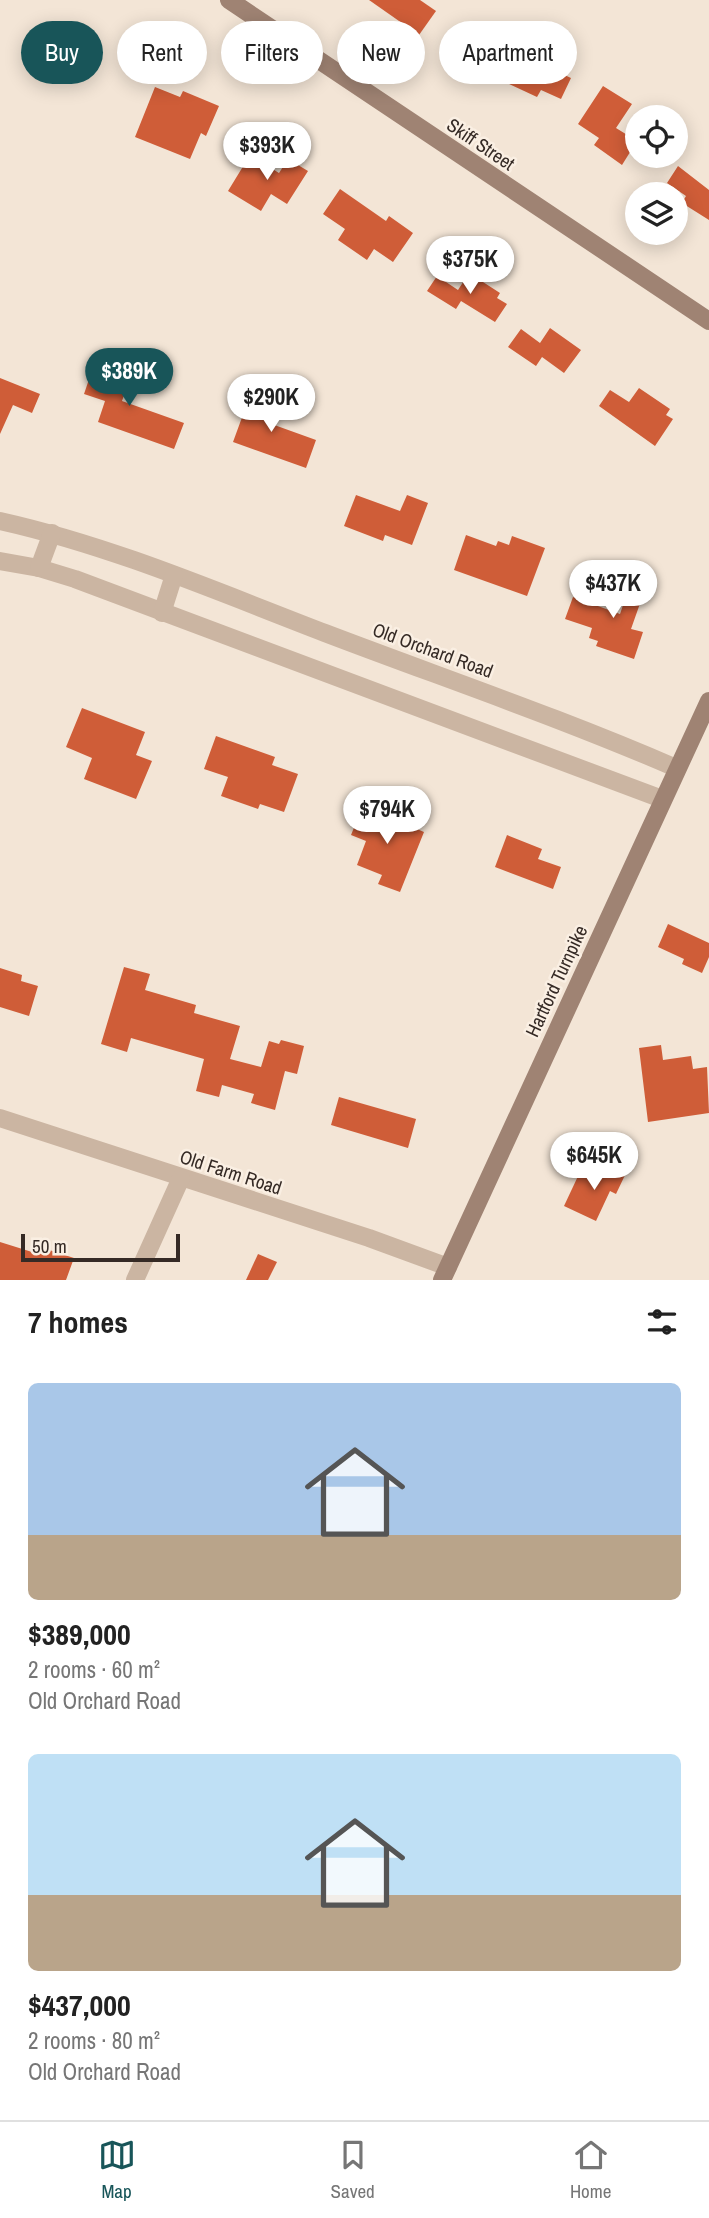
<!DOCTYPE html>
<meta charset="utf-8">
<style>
body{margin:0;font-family:"Archivo Narrow",sans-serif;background:#f6f6f6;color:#222;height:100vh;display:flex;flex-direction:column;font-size:26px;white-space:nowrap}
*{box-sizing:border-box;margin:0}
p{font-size:23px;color:#767676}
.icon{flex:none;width:38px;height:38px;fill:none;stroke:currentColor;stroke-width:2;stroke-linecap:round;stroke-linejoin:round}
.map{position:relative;height:1280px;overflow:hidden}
.drawer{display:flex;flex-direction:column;background:#fff;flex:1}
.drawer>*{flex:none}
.banner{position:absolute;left:21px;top:21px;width:668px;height:63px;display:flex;gap:14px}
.fabs{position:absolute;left:625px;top:105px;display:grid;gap:14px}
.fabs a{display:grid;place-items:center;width:63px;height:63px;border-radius:50%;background:#fff;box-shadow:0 4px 18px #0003;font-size:35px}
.scale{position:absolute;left:21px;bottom:18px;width:159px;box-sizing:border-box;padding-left:7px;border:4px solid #352a25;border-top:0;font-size:19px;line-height:24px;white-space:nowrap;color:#352a25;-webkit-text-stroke:5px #faefe3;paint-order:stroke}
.price{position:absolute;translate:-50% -60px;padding:0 16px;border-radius:24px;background:#fff;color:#222;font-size:23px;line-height:46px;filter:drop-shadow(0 2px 4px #0008)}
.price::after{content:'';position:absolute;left:50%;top:42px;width:21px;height:16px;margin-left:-10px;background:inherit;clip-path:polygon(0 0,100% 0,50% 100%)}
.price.selected{background:#185559;color:#fff}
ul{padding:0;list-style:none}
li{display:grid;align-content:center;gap:14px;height:371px;padding:0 28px}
li span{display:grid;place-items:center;height:217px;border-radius:10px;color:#555}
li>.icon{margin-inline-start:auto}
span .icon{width:126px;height:126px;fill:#fffc;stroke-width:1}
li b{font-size:30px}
h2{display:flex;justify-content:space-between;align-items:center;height:84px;padding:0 28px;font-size:30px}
.pill{padding:0 24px;border-radius:32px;background:#fff;box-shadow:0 4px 18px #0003;font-size:24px;line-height:63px}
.pill.selected{background:#185559;color:#fff}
.menu{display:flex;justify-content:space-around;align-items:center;height:98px;border-top:2px solid #e0e0e0;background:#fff;font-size:19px;color:#767676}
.menu a{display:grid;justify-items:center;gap:4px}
.menu .selected{color:#185559}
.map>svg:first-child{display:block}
.building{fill:#cf5d38}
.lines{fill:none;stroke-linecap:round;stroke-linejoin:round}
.street{stroke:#cbb5a2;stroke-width:18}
.secondary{stroke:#9f8373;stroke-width:18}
.labels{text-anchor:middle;stroke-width:5;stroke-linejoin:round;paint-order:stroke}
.street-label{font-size:19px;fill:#352a25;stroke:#faefe3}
</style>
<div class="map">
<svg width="709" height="1280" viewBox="0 0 709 1280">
<rect width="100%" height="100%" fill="#f3e5d6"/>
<g class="building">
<polygon points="369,0 420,0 436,11 419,35"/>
<polygon points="511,39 545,55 541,64 571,78 561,99 541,90 537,97 494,77"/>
<polygon points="603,86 632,104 616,128 637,141 622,165 594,145 599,138 578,124"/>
<polygon points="155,87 180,97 183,91 219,106 206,136 201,133 190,159 135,137"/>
<polygon points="250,155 279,173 288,159 308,171 287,204 271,194 261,211 228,191"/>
<polygon points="678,166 709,190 709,220 682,203 686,196 667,183"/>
<polygon points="340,189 386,221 389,216 413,233 393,262 374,249 367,260 338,240 345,229 323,214"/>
<polygon points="469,273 500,293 497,298 507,304 495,322 461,301 456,309 427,291 437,276 458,290"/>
<polygon points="550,328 581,350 564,373 542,357 536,366 508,347 521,329 540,343"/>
<polygon points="97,356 113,362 109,371 130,378 122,401 184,423 174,449 98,422 105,401 84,394"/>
<polygon points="0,378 40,394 32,413 13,405 0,434"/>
<polygon points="639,388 670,409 666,415 673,419 655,446 599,406 610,390 629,402"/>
<polygon points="252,390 274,398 266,422 316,440 306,468 233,442"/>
<polygon points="356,495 400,511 407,495 428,503 412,545 385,535 383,541 344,526"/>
<polygon points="466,535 496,546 498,541 509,545 512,536 545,548 527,596 454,570"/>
<polygon points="634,573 649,578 631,629 643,632 634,659 596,646 598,641 589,638 592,628 565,619 573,597 620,614"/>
<polygon points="82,708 145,732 136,755 152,761 136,799 84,779 92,758 66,747"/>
<polygon points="216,736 275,757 272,765 298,774 284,812 260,804 258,809 221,796 228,777 204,769"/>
<polygon points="379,804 394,810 391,818 424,832 400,892 378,884 382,875 357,865 366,841 351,835 360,813 373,818"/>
<polygon points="507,835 542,849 538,859 561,867 553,889 495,867"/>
<polygon points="668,924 709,943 709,957 702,973 682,964 684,959 658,947"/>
<polygon points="124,967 150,974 145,990 196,1005 194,1013 240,1026 230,1059 261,1067 269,1041 279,1044 281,1040 304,1046 297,1074 285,1071 275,1110 251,1103 254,1094 222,1085 219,1097 196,1091 204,1059 131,1038 127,1052 101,1044"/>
<polygon points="0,968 22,975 21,981 38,986 29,1016 0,1007"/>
<polygon points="661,1045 663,1060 691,1056 693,1069 707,1067 709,1113 648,1122 639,1048"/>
<polygon points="339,1097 416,1119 408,1148 331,1125"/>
<polygon points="606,1164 626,1173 616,1194 610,1191 596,1221 564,1206 579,1174 597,1182"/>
<polygon points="0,1242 32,1252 34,1245 74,1258 66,1280 0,1280"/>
<polygon points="258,1254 277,1262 268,1280 246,1280"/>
</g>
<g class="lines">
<g class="street">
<path d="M0,521C112,546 218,592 325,633C443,678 561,718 676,768"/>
<polyline points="0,561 39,568 75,579 662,799"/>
<polyline points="39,568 52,533"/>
<polyline points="162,613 174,575"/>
<polyline points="0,1118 369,1238 448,1267"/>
<polyline points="135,1280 181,1178"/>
</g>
<g class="secondary">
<polyline points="229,0 709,321"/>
<polyline points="442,1280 709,701"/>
</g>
</g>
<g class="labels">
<g class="street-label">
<text transform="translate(481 144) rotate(34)" y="7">Skiff Street</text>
<text transform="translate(433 650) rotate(20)" y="7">Old Orchard Road</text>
<text transform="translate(556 981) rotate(-65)" y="7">Hartford Turnpike</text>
<text transform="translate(231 1172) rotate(18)" y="7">Old Farm Road</text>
</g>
</g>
</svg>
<div class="fabs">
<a><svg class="icon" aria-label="locate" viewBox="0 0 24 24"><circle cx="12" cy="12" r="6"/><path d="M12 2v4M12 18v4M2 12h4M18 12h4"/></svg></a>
<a><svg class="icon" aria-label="layers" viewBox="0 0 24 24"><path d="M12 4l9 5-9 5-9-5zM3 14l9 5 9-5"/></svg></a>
</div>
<div class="scale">50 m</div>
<b class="price" style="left:267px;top:182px">$393K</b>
<b class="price" style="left:470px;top:296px">$375K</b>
<b class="price selected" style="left:129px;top:408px">$389K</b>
<b class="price" style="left:271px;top:434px">$290K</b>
<b class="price" style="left:613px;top:620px">$437K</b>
<b class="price" style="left:387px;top:846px">$794K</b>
<b class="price" style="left:594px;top:1192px">$645K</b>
<div class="banner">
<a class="pill selected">Buy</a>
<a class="pill">Rent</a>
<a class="pill">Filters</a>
<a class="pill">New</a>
<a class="pill">Apartment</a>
</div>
</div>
<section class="drawer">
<h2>7 homes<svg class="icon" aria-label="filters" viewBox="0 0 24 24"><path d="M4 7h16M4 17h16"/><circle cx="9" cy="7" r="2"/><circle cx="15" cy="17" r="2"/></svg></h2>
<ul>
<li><span style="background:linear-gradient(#a9c7e8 70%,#b9a48a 0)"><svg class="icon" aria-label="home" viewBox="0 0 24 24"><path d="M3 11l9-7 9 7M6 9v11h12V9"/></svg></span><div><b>$389,000</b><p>2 rooms · 60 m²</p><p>Old Orchard Road</p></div></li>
<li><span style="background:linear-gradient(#bfe0f5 65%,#b9a48a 0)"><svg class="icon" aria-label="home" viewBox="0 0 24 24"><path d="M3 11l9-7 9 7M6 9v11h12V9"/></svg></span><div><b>$437,000</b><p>2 rooms · 80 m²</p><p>Old Orchard Road</p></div></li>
</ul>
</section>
<nav class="menu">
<a class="selected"><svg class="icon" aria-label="map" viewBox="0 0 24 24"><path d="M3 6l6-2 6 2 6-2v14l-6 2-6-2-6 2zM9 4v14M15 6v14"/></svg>Map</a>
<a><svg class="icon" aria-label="saved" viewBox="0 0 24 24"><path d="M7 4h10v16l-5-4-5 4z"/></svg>Saved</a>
<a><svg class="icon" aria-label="home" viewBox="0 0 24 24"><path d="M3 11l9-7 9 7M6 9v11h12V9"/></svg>Home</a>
</nav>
